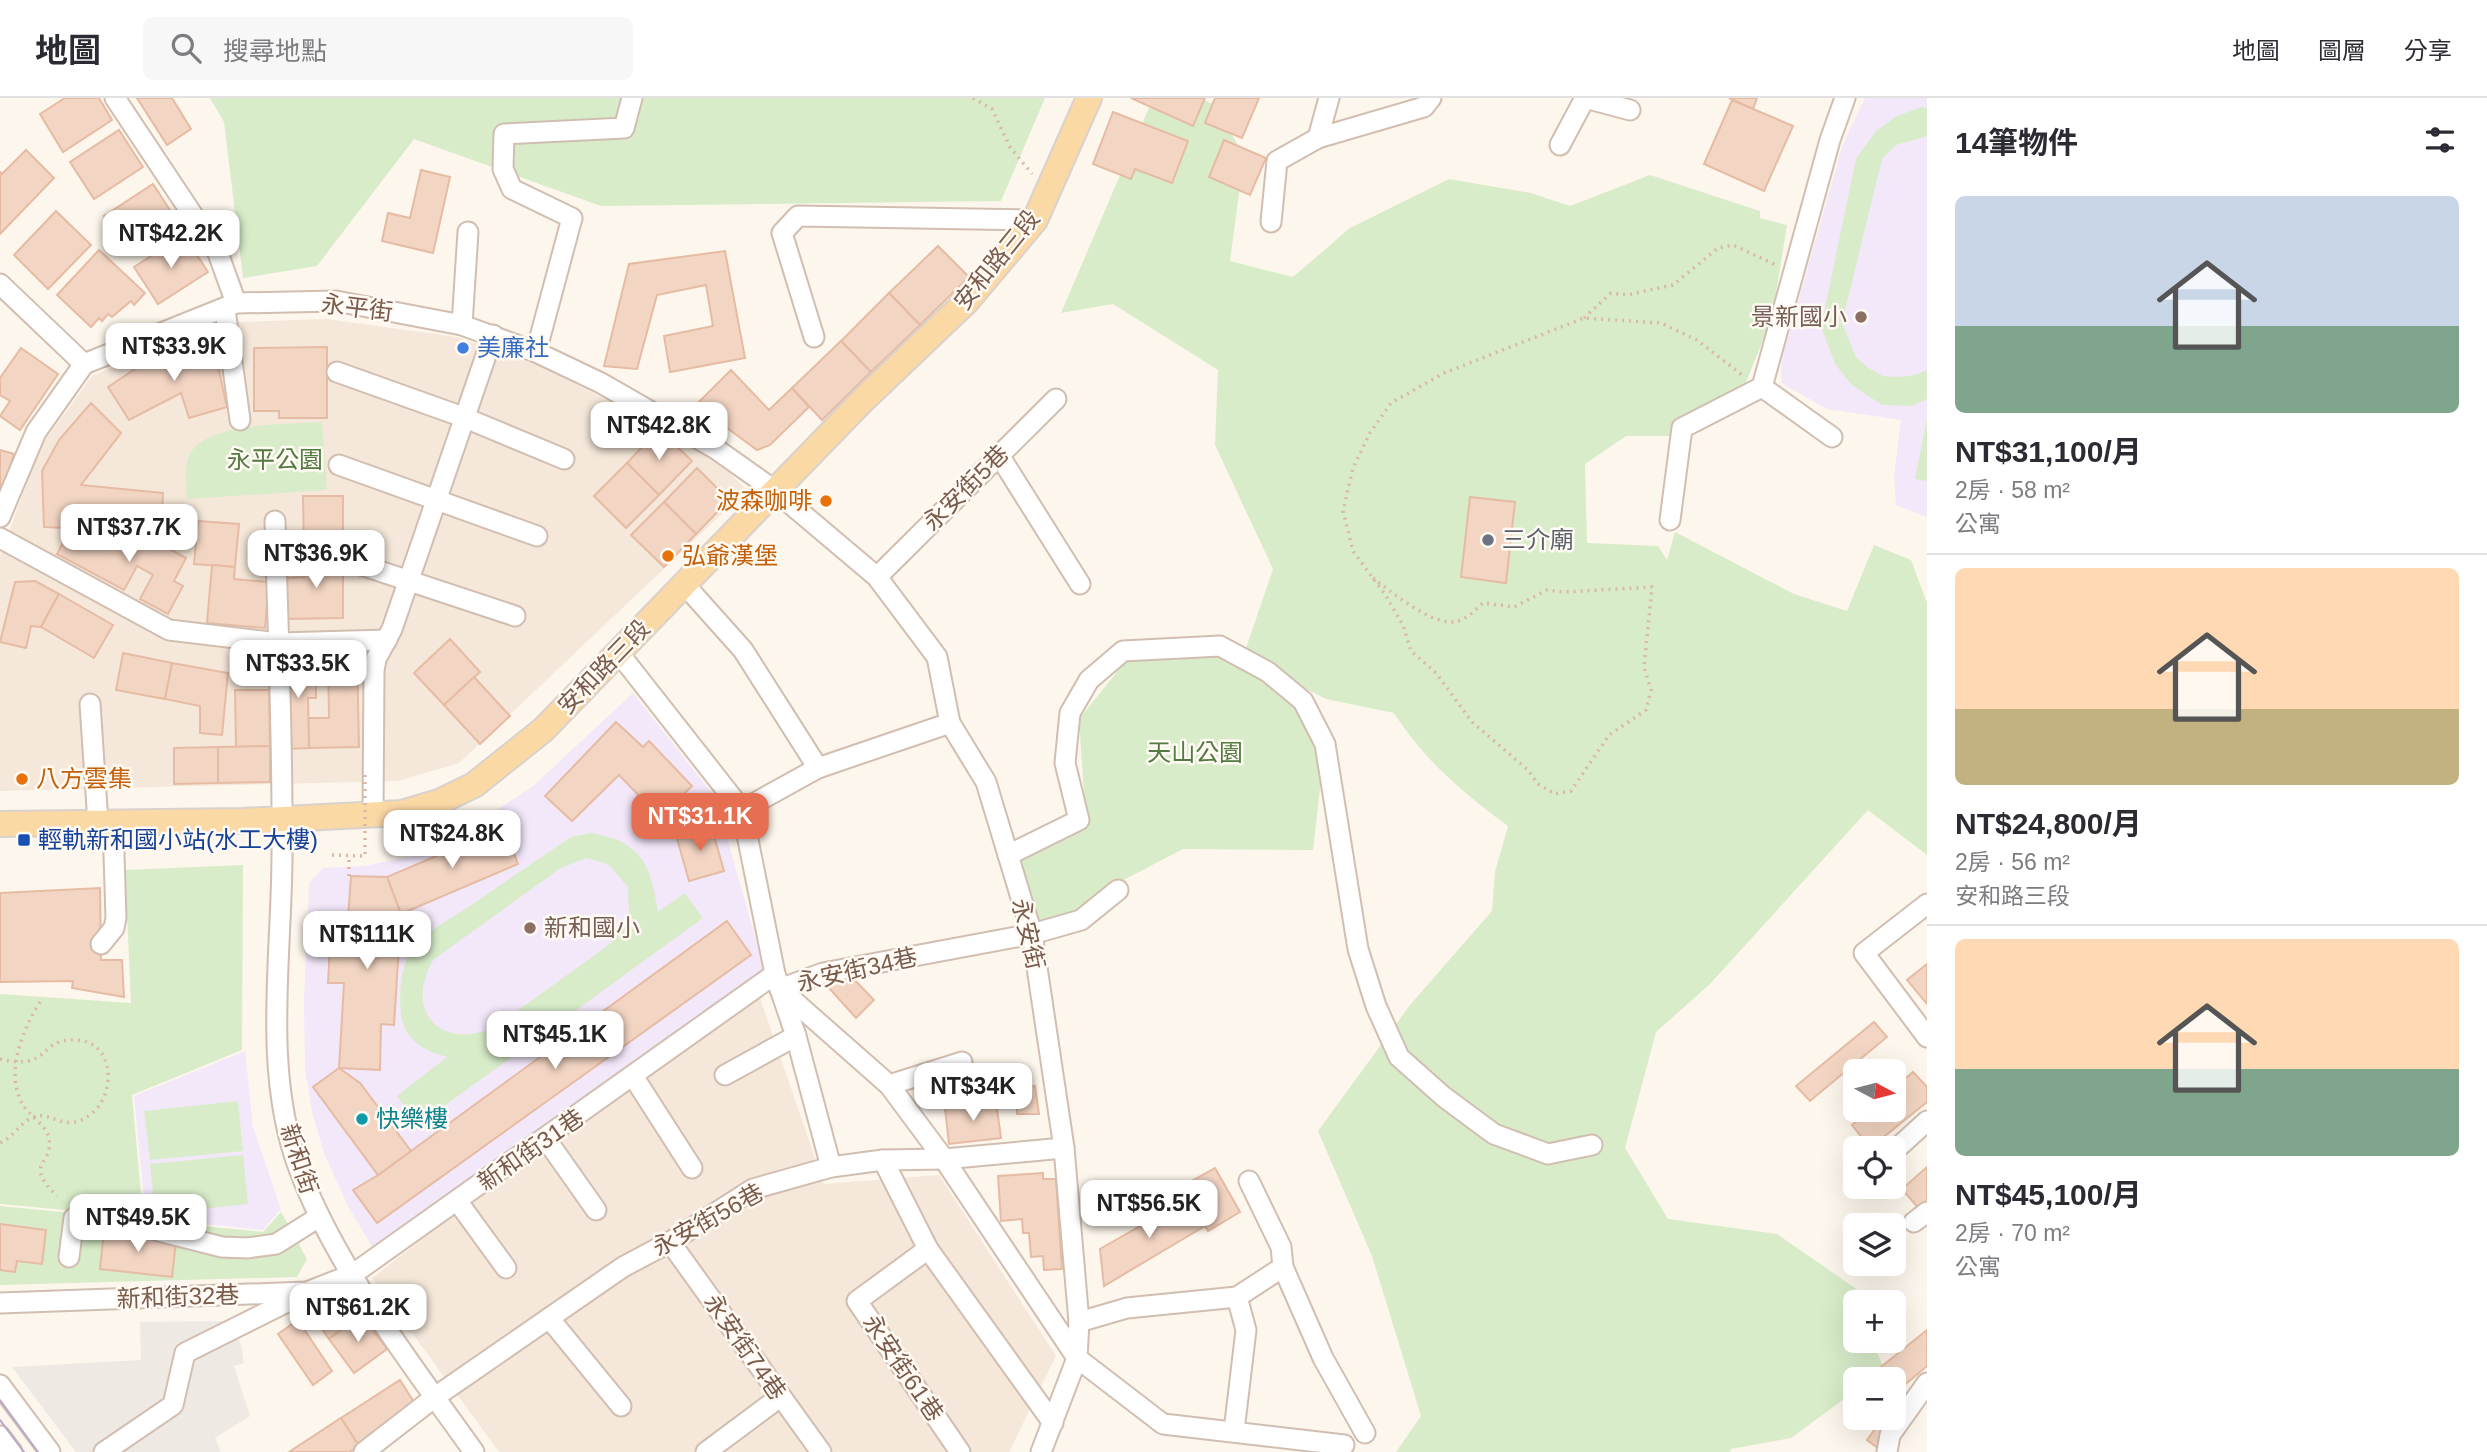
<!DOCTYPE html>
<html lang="zh-TW">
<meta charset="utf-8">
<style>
body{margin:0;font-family:Arial,"Noto Sans TC",sans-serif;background:#f7f7f7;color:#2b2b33;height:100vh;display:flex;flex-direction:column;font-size:26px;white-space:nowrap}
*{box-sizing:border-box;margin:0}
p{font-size:23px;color:#7c7c81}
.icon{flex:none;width:38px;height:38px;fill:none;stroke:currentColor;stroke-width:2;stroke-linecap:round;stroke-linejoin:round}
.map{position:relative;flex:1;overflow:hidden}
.panel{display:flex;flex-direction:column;background:#fff;width:560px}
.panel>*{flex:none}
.needle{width:46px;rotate:97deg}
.buttons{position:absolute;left:1843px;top:961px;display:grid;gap:14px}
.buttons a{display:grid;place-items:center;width:63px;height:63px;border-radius:10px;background:#fff;box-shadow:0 7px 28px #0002;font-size:35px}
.price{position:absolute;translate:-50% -60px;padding:0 16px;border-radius:14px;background:#fff;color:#222;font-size:23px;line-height:46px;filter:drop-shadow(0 2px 4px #0008)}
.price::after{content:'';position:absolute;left:50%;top:42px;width:21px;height:16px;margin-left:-10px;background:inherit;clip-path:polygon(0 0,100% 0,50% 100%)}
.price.active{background:#e76f51;color:#fff}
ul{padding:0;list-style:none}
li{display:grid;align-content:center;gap:14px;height:371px;padding:0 28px}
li+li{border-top:2px solid #e1e1e2}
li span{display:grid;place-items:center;height:217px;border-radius:10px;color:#555}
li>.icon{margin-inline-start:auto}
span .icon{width:126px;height:126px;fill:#fffc;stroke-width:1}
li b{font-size:30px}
h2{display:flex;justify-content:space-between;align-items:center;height:84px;padding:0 28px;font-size:30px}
header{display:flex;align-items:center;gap:42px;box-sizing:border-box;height:98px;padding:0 35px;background:#fff;border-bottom:2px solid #e1e1e2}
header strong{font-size:33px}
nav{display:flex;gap:38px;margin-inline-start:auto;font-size:24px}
.search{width:490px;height:63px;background:#f7f7f7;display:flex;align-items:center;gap:18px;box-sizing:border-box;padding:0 24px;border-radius:10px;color:#7c7c81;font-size:26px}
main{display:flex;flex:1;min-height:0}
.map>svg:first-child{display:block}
.residential{fill:#f5e8da}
.industrial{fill:#efe9e4}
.education{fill:#f3e8fa}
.green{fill:#d8ecc9;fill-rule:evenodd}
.building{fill:#f3d5c3;stroke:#e6bba3;stroke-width:2}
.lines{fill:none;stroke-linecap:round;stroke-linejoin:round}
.minor-casing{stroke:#d1beb0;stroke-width:23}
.major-casing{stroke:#dad1cd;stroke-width:28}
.path{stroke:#d9b8a5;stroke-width:3.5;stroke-dasharray:2 5;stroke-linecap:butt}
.minor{stroke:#fff;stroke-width:19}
.major{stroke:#fbd9a5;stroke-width:24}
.tram{stroke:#b9a8c9;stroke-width:2}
.path-bridge{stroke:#d9b8a5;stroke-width:3.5;stroke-dasharray:2 5;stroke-linecap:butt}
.education-dot{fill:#8d6e63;stroke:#fffaf3;stroke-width:2.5}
.shop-dot{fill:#3f7fe0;stroke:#fffaf3;stroke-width:2.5}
.food-dot{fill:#e8710a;stroke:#fffaf3;stroke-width:2.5}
.worship-dot{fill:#6b7280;stroke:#fffaf3;stroke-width:2.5}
.transit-dot{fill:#1a4fb4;stroke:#fffaf3;stroke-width:2.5}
.culture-dot{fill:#0f9aa8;stroke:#fffaf3;stroke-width:2.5}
.labels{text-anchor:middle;stroke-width:5;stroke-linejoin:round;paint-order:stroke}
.street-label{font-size:24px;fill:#7a5c4d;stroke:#fffaf3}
.education-label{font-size:24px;fill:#785e54;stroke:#fffaf3;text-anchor:end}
.shop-label{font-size:24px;fill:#366cbe;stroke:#fffaf3;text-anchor:start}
.park-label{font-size:24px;fill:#537a41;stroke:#fffaf3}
.food-label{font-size:24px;fill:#c56008;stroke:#fffaf3;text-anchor:start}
.worship-label{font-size:24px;fill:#5b616d;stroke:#fffaf3;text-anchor:start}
.transit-label{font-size:24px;fill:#164399;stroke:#fffaf3;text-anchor:start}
.culture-label{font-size:24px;fill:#0d838f;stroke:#fffaf3;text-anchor:start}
</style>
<header>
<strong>地圖</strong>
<div class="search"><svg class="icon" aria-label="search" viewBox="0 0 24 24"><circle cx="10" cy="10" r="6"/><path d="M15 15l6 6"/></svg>搜尋地點</div>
<nav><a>地圖</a><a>圖層</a><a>分享</a></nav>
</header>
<main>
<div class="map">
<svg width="1927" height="1354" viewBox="0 0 1927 1354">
<rect width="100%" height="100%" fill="#fdf6ec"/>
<g class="residential">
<polygon points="326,221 457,239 538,267 708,354 747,392 459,665 398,683 0,693 0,458 40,349 92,278 216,225"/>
<polygon points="759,897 824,1086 939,1077 1056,1258 1009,1354 499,1354 372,1180 620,988"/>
</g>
<polygon class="industrial" points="230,1223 241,1247 244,1265 234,1268 250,1318 215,1340 221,1354 76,1354 12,1269 141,1262 140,1224"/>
<g class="education">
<polygon points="1865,0 1927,0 1927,419 1896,407 1894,378 1901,322 1827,311 1781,285 1782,260 1843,46"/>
<polygon points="633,595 726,713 724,729 765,874 374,1152 349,1110 325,1058 312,1014 305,971 304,902 309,785 323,770 364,768 413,758 450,743 533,688"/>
<polygon points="245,953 253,1029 281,1111 263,1132 146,1120 134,998"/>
</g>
<g class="green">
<polygon points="210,0 1045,0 1001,103 601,108 414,41 317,168 243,180 224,24"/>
<path d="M1153,0H1199L1215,7L1244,58L1230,163L1293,179L1350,130L1449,81L1531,95L1570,108L1650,77L1760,113V120L1787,127L1772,220L1734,314L1686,338H1626L1585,366L1587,445L1658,448L1667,462L1675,434L1794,496L1847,513L1874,447L1911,462L1927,505V757L1868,712L1710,886L1656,934L1625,1050L1668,1121L1777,1136L1855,1190L1860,1204H1855V1242L1873,1243L1884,1272L1871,1281H1855V1293L1791,1340L1731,1351L1730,1354H1396L1421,1318L1372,1158L1318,1033L1410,907L1492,813L1495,774L1508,728C1463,695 1424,662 1394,615L1326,601L1243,559L1273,471L1215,347L1218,272L1113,206L1061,215Z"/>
<polygon points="1922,9 1927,10 1927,38 1896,47 1882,61 1842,225 1856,259 1867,269 1883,278 1898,279 1915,277 1927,272 1927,301 1912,308 1882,307 1852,287 1835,266 1821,229 1856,61 1876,33 1897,18"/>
<polygon points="1927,321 1927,383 1915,381"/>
<path d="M322,324L327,392L187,401C186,387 183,371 189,358C205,323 288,327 322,324Z"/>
<polygon points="1221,556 1297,607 1317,647 1321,681 1313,752 1183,751 1116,786 1090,813 1035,825 1017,760 1086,727 1079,621 1125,564"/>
<path d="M590,735C642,743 651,767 658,814L685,795L703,820L418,1027L397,998L447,959C424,953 404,942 401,916C399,895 400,866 414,849C429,832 451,820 470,808C503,785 537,762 571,739ZM586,760L608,766L628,789L629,818L622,832L610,846L495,929C440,953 404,914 433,862L561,770Z"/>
<polygon points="243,767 242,952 132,997 143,1119 0,1106 0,896 131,905 125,772"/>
<polygon points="238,1003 243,1053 150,1062 144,1013"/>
<polygon points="243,1057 248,1106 155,1116 150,1066"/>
<polygon points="0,1108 263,1134 281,1114 307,1161 297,1179 0,1187"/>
</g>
<g class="building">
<polygon points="65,0 99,0 112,22 63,54 40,16"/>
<polygon points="137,0 172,0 191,31 167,47"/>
<polygon points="1131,0 1205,0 1193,28"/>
<polygon points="1215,0 1259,0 1242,40 1205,25"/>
<polygon points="1729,0 1757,0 1753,11"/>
<polygon points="1732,2 1793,28 1764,93 1704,66"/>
<polygon points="1113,14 1188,43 1172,85 1135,71 1131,81 1093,66"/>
<polygon points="119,32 143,69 94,101 70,64"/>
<polygon points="1224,42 1266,60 1250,97 1209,79"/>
<polygon points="26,52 54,80 0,136 0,74 2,76"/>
<polygon points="421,72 450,79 433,155 382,143 388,115 410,120"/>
<polygon points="153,86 177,123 127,155 104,118"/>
<polygon points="56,113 91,147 48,191 14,157"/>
<polygon points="184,137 208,174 158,206 134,169"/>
<polygon points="938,148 969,179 920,227 889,195"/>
<polygon points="99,152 145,195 134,207 131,203 112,219 108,216 102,223 99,220 91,229 57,197"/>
<polygon points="725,153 745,260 670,274 664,238 713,228 706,187 657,197 637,271 604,268 629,166"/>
<polygon points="889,195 920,227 871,274 841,243"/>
<polygon points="212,242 227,309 189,320 181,295 129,322 108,289 152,260"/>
<polygon points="841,243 871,274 822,322 792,290"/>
<polygon points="327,249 327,320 279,320 279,313 254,313 254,250"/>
<polygon points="21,250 58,276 20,332 0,318 10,303 0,297 0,280"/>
<polygon points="731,272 769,312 792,290 809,309 770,347 757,352 696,307"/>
<polygon points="91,305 121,335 81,387 163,395 161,434 44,429 42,373 59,342"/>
<polygon points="659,331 692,363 659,397 627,365"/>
<polygon points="0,352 14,356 0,400"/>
<polygon points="627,365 659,397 626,430 594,398"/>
<polygon points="697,370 729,402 696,436 664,404"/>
<polygon points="303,398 343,398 343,458 304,459"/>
<polygon points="1470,399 1515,404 1506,485 1461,479"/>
<polygon points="664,404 696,436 664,469 631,437"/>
<polygon points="198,423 239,426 235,469 194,466"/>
<polygon points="133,431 186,460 174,483 183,488 168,516 140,501 153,477 137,468 124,492 57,456 69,433 86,437 88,433 122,451"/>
<polygon points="343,458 343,520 284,521 284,480 304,479 304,459"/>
<polygon points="212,467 235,469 234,481 269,484 265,530 207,525"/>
<polygon points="35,483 59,496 41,529 31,528 26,550 0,544 15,484"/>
<polygon points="59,496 113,527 94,560 41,529"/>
<polygon points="450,541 480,574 444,607 414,575"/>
<polygon points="123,555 172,565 165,601 116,592"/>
<polygon points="357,558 359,649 309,650 308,620 329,620 328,559"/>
<polygon points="316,559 316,600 308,600 309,650 285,651 283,560"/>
<polygon points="172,565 228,575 222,637 200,635 200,608 165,601"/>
<polygon points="474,579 510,618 480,646 444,607"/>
<polygon points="235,592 269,592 270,648 236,649"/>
<polygon points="616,624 643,649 649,643 692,688 682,698 689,705 664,731 647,715 651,710 619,677 572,723 545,698"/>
<polygon points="270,648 270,684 218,685 218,649"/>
<polygon points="218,649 218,685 174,686 174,650"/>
<polygon points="711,727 724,773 689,783 676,737"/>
<polygon points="504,729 518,766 401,816 387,779"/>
<polygon points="351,778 387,779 401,816 394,927 381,926 380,972 339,970 344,885 328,885 330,847 346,848"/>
<polygon points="100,790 101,862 122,862 124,899 72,890 73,883 0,884 0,795"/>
<polygon points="727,823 751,857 377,1125 353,1092 378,1077"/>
<polygon points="1927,866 1927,906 1907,882"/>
<polygon points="846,873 874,902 856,920 820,880"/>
<polygon points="1874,924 1887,939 1810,1003 1796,988"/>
<polygon points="339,970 360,985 411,1053 378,1077 313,989"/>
<polygon points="1913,974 1927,989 1927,1004 1870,1050 1852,1027 1870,1012 1894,1012 1894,991"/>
<polygon points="1035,988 1039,1016 1017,1016 1016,992"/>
<polygon points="996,1004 1001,1040 949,1046 945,1010"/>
<polygon points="1927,1069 1927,1107 1921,1113 1902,1091"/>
<polygon points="1215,1070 1240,1114 1208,1133 1183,1088"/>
<polygon points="1043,1075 1043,1081 1056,1081 1062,1171 1044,1172 1043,1158 1031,1159 1029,1135 1023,1135 1022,1121 1001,1123 998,1078"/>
<polygon points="1189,1100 1205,1128 1104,1188 1100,1151"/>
<polygon points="0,1126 46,1132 42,1166 17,1163 15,1174 0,1172"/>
<polygon points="104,1133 176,1143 172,1179 100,1171"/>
<polygon points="347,1197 361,1217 329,1241 314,1220"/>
<polygon points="361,1217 387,1251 354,1275 329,1241"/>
<polygon points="298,1222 332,1273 313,1287 278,1236"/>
<polygon points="1927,1232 1927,1268 1894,1296 1894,1281 1882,1281 1876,1273"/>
<polygon points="400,1282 417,1309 359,1348 341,1320"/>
<polygon points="1899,1296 1911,1304 1878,1350 1867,1342 1883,1320 1894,1320 1894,1304"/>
<polygon points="341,1320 359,1348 349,1354 289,1354"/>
</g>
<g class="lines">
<g class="minor-casing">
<g id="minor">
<polyline points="115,0 218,155 236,205"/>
<polyline points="1585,0 1630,12"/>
<polyline points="1318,40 1424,9 1431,0"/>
<polyline points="1560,47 1585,0"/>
<polyline points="1271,124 1277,63 1318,40 1329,0"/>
<polyline points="0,186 84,266"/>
<polyline points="225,211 240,322"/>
<polyline points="462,227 468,134"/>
<polyline points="814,239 782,135 798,118 1035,122"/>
<polyline points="536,254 572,120 512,91 503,71 504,36 624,30 632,0"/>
<polyline points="337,274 463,319 564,361"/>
<polyline points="1762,289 1830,42 1845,0"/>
<polyline points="1762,289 1832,339"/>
<polyline points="999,357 1080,486"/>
<polyline points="339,367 537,438"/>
<polyline points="0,419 36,334 84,266 236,205 336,203 462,227 536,254 601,285 716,351 774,392 877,479 937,559 950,625 986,684 1032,836 1064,1050 1079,1224 1077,1260 1041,1354"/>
<polyline points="1670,422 1682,330 1762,289"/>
<path d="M275,423C278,534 283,645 282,756C282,859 262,972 299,1071C336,1170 413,1268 474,1354"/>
<polyline points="0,440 169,532 278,545 387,542"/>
<polyline points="346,462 515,518"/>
<polyline points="877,479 1056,301"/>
<polyline points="684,486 743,552 818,670"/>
<polyline points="618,554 742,712 775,876 796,938 831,1069"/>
<polyline points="90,606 98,725"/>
<polyline points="742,712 818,670 950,625"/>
<polyline points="373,718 374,573 376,561 392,531 493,237"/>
<polyline points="1008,757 1079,722 1065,665 1070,615 1089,582 1123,553 1220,548 1268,574 1303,603 1325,646 1358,851 1376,908 1399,959 1444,999 1494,1036 1548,1056 1592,1047"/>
<polyline points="1927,806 1864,855 1927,939"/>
<polyline points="101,846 114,830 116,820 113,725"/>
<polyline points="780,891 889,987 944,1061 1077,1260 1163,1326 1344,1347"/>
<polyline points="780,891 823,875 1032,836 1081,822 1118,792"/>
<polyline points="725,977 796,938"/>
<polyline points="633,978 692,1070"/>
<polyline points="889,987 962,964"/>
<polyline points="546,1041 596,1112"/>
<polyline points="1894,1053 1927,1023"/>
<polyline points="883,1062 928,1151 857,1203 960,1354"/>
<polyline points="1249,1083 1281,1149 1283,1169 1323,1260 1365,1335"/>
<polyline points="458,1104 506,1170"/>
<polyline points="1914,1124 1927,1114"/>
<polyline points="670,1144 821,1354"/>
<polyline points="928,1151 1053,1325"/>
<polyline points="69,1159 74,1120 151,1131 222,1149 247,1150 276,1146 319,1119"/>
<polyline points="0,1205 307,1194 353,1176 775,876"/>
<polyline points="549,1220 621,1308"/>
<polyline points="1079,1224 1127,1210 1237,1199 1283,1169"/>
<polyline points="0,1287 50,1354"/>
<polyline points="1234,1333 1246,1232 1237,1199"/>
<polyline points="0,1338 12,1354"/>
<polyline points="104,1354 173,1307 185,1255 299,1198"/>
<polyline points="364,1354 435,1299 623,1169 670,1144 753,1091 831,1069 883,1062 944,1061 1064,1050"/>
<polyline points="706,1354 780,1299"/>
<polyline points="1887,1354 1890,1337 1927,1285"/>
</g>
</g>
<g class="major-casing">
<polyline id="major" points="0,726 242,723 402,715 439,704 474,687 543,632 863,302 967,203 1035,122 1089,0"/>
</g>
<g class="path">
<polyline points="973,0 992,11 1010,49 1032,76"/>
<polyline points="1584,220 1611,195 1627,197 1673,187 1718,150 1733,147 1776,167"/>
<path d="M1373,480C1391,494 1427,523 1450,524C1464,525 1474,513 1483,505L1514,509L1547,492L1564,494L1652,489L1644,569L1651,592L1646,612L1609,637L1571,693L1555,696L1538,686L1528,672L1472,624L1436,575L1411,553L1403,527L1386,498L1353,453L1343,413L1353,370L1370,335L1391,305L1444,275L1584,220L1661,225L1697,242L1742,277"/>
<polyline points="332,757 365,758"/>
<polyline points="349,778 349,758"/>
<path d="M40,904C23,931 4,975 23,1007C30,1018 47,1028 49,1041C54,1067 22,1064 57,1098"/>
<path d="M0,961C50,973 38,942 73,942C116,941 117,997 90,1017C64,1036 51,1012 34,1019C20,1024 14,1039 0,1045"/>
</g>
<use href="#minor" class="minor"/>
<use href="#major" class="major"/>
<g class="tram">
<polyline points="0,1302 38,1354"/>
<polyline points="0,1322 24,1354"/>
</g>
<polyline class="path-bridge" points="365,677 365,758"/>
</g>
<g class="education-dot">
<circle cx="1861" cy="219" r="7"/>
<circle cx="530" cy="830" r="7"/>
</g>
<circle class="shop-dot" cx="463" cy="250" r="7"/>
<g class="food-dot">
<circle cx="826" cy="403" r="7"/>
<circle cx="668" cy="458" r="7"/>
<circle cx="22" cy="681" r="7"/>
</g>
<circle class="worship-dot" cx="1488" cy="442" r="7"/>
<rect class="transit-dot" x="17" y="735" width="14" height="14" rx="3.5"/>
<circle class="culture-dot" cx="362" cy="1021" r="7"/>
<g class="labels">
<g class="street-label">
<text transform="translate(997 162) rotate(-51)" y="8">安和路三段</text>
<text transform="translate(357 210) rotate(7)" y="8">永平街</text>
<text transform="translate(966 390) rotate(-45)" y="8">永安街5巷</text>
<text transform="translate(604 569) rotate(-46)" y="8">安和路三段</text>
<text transform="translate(1028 836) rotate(77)" y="8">永安街</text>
<text transform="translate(857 872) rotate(-13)" y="8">永安街34巷</text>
<text transform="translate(531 1052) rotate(-35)" y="8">新和街31巷</text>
<text transform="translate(299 1061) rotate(72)" y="8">新和街</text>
<text transform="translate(708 1122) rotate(-29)" y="8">永安街56巷</text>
<text transform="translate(178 1199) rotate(-2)" y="8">新和街32巷</text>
<text transform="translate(745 1249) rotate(55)" y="8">永安街74巷</text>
<text transform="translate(903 1270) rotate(56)" y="8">永安街61巷</text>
</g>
<g class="education-label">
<text x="1847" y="227">景新國小</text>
<text x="544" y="838" text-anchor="start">新和國小</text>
</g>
<g class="shop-label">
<text x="477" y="258">美廉社</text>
</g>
<g class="park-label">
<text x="275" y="370">永平公園</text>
<text x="1195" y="663">天山公園</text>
</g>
<g class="food-label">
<text x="812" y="411" text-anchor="end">波森咖啡</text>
<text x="682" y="466">弘爺漢堡</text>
<text x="36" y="689">八方雲集</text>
</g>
<g class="worship-label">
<text x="1502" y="450">三介廟</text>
</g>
<g class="transit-label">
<text x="38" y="750">輕軌新和國小站(水工大樓)</text>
</g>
<g class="culture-label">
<text x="376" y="1029">快樂樓</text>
</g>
</g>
</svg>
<div class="buttons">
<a><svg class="needle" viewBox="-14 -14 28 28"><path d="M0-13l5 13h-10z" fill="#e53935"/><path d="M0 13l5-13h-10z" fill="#7c7c81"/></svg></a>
<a><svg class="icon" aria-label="locate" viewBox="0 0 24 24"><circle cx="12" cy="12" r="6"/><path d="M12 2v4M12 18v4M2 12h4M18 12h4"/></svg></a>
<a><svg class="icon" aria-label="layers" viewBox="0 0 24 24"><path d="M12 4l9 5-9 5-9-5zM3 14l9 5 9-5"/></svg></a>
<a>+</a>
<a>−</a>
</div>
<b class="price" style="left:171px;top:172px">NT$42.2K</b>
<b class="price" style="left:174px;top:285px">NT$33.9K</b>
<b class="price" style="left:659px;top:364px">NT$42.8K</b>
<b class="price" style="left:129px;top:466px">NT$37.7K</b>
<b class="price" style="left:316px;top:492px">NT$36.9K</b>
<b class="price" style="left:298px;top:602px">NT$33.5K</b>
<b class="price active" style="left:700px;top:755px">NT$31.1K</b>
<b class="price" style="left:452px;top:772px">NT$24.8K</b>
<b class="price" style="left:367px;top:873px">NT$111K</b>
<b class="price" style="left:555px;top:973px">NT$45.1K</b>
<b class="price" style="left:973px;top:1025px">NT$34K</b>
<b class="price" style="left:1149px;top:1142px">NT$56.5K</b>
<b class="price" style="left:138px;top:1156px">NT$49.5K</b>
<b class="price" style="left:358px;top:1246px">NT$61.2K</b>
</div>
<section class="panel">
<h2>14筆物件<svg class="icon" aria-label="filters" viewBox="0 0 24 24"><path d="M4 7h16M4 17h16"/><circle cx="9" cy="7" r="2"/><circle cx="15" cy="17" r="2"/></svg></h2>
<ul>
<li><span style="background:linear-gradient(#c9d6e8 60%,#7fa58c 0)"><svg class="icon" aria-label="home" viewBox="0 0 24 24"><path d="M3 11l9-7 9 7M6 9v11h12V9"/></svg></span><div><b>NT$31,100/月</b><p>2房 · 58 m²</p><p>公寓</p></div></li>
<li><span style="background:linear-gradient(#ffd9b3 65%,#c2b280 0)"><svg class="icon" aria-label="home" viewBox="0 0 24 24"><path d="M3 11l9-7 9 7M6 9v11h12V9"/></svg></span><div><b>NT$24,800/月</b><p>2房 · 56 m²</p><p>安和路三段</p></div></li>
<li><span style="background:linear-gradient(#ffd9b3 60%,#7fa58c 0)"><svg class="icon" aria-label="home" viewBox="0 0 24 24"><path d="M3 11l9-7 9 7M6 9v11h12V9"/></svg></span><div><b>NT$45,100/月</b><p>2房 · 70 m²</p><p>公寓</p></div></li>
</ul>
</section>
</main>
